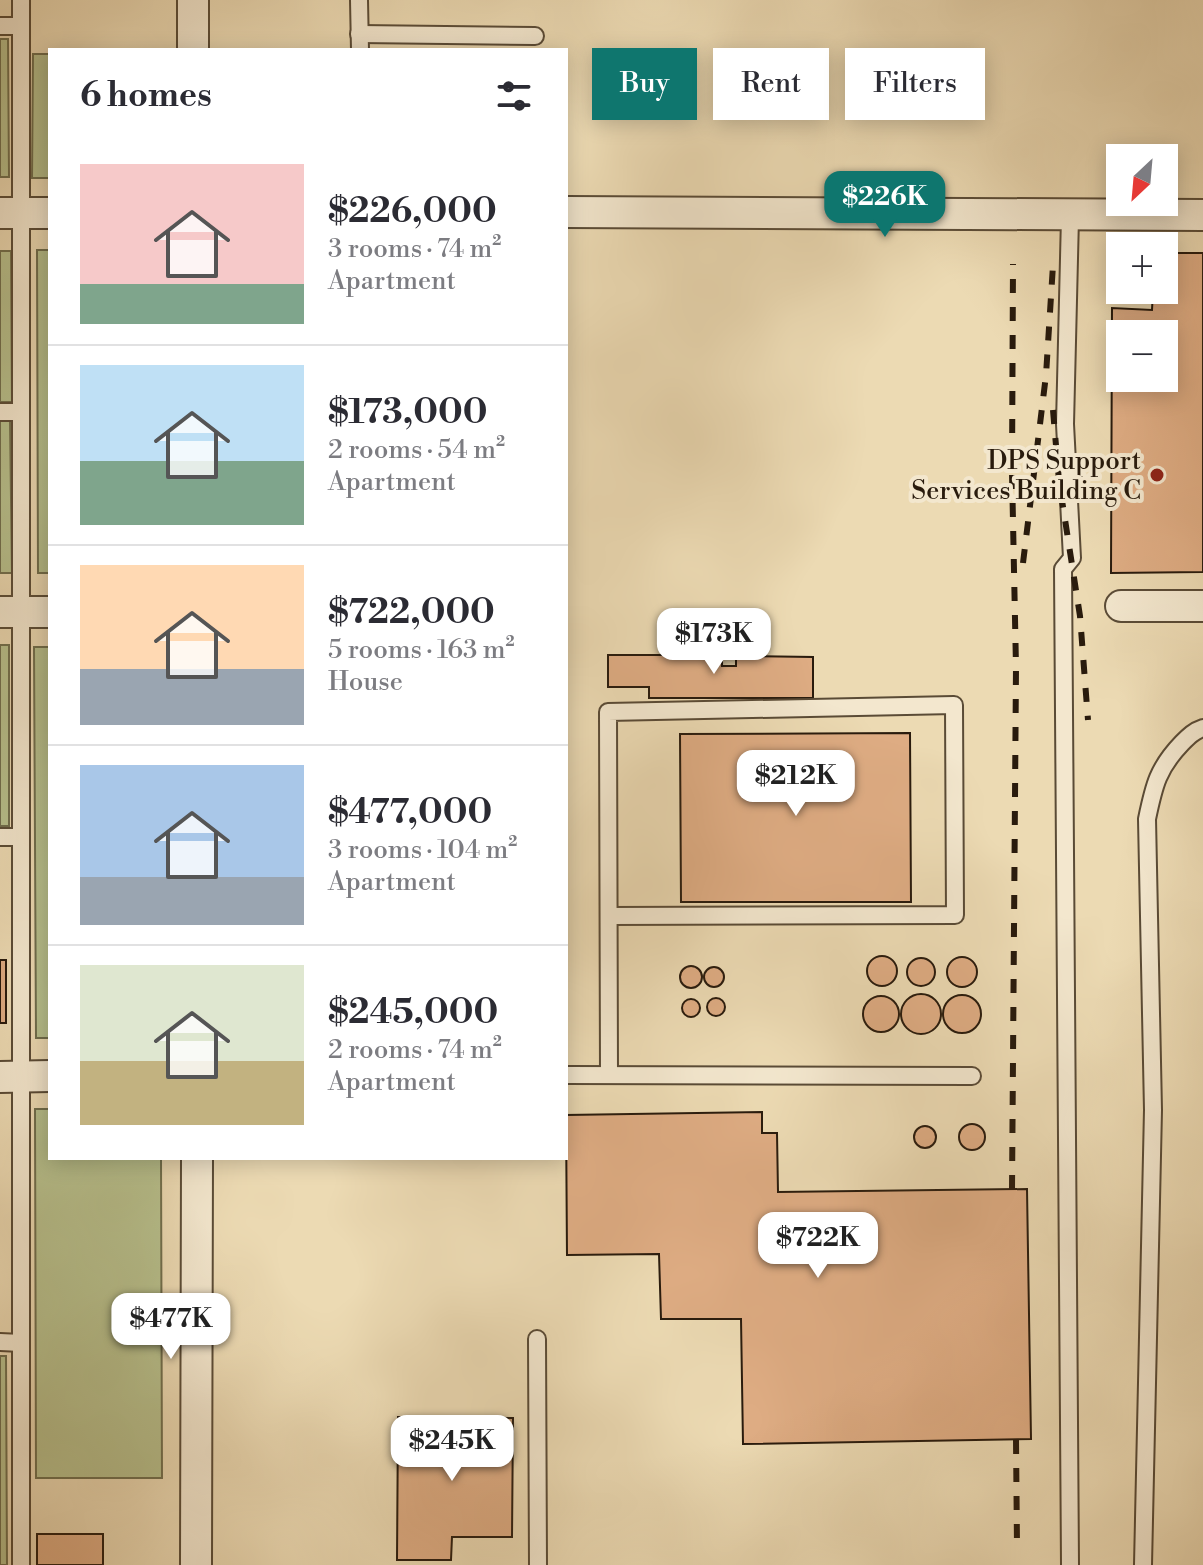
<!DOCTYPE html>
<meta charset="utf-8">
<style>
body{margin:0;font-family:"Libre Bodoni",serif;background:#f2f2f3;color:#2b2b33;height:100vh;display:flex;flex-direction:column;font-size:30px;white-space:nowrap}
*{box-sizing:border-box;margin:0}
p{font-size:26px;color:#7c7c81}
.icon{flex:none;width:44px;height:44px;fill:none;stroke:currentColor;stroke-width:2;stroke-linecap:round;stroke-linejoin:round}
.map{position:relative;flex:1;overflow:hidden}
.side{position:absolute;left:48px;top:48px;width:520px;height:1112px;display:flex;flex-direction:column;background:#fff;border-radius:0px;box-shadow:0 4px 20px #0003}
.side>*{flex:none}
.banner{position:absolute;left:592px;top:48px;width:490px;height:72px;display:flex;gap:16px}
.needle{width:52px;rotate:206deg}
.buttons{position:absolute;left:1106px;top:144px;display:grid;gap:16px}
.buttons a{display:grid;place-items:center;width:72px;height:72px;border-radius:0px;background:#fff;box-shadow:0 4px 20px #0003;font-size:40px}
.price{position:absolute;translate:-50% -68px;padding:0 18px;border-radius:16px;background:#fff;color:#222;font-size:26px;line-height:52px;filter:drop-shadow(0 2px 4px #0008)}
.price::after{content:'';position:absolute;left:50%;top:48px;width:24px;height:18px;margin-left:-12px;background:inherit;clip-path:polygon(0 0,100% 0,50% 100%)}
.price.on{background:#0f766e;color:#fff}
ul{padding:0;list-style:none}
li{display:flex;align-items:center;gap:24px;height:200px;padding:0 32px}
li+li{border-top:2px solid #e1e1e2}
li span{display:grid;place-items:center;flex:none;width:224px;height:160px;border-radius:0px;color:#555}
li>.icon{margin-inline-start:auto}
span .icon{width:96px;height:96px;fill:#fffc;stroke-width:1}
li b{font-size:34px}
h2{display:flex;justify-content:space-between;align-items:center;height:96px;padding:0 32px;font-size:34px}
.pill{padding:0 28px;border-radius:0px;background:#fff;box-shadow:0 4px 20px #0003;font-size:28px;line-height:72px}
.pill.on{background:#0f766e;color:#fff}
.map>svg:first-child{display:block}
.green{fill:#b7c08d;stroke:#706e4d;stroke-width:2}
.building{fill:#deac83;stroke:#291b0d;stroke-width:2;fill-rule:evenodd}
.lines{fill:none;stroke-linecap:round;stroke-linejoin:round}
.lane-casing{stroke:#5a4b36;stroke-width:20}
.street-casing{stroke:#5a4b36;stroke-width:34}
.lane{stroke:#f3e7ce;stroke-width:16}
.street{stroke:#f3e7ce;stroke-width:30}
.rail{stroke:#291b0d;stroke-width:6;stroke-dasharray:14 14;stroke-linecap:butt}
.poi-dot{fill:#8f2418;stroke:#f3e7ce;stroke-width:3}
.labels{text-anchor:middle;stroke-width:8;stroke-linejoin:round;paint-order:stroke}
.poi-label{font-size:26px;fill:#291b0d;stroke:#f3e7ce;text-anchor:end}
</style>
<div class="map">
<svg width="1203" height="1565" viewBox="0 0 1203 1565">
<rect width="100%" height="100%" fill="#ecdab3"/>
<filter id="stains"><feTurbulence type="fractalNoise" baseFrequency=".0025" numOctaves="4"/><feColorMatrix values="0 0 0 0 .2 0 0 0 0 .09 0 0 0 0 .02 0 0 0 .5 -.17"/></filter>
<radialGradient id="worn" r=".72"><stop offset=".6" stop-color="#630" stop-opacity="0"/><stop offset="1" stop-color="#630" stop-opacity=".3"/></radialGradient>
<g class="green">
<polygon points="0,39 8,39 9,177 0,177"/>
<polygon points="33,54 50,54 50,178 32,178"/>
<polygon points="37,250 50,250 50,573 38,573"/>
<polygon points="0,251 11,251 12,402 0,402"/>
<polygon points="0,421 10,421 12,573 0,573"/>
<rect x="0" y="645" width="9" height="181"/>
<polygon points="34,647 50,647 50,1038 36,1038"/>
<polygon points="35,1109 50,1109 50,1158 161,1158 162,1478 36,1478"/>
<polygon points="0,1356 6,1356 7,1565 0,1565"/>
</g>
<g class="building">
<path d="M1164,253H1203V572L1111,573L1112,308L1152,310L1153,290H1164ZM1120,334H1164V378H1120Z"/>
<polygon points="608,655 722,655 722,666 736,666 736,656 813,657 813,698 649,698 649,687 608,687"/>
<polygon points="910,733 911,902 681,902 680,734"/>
<circle cx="882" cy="971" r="15"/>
<circle cx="962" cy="972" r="15"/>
<circle cx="921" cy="972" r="14"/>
<rect x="0" y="960" width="6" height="63"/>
<circle cx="691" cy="977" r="11"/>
<circle cx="714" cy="977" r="10"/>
<circle cx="921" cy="1014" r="20"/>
<circle cx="962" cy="1014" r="19"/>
<circle cx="881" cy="1014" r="18"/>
<circle cx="716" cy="1007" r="9"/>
<circle cx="691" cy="1008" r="9"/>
<polygon points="762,1112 762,1133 777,1133 778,1192 1027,1189 1031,1439 743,1444 741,1319 661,1319 659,1254 567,1255 566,1115"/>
<circle cx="972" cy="1137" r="13"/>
<circle cx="925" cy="1137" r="11"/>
<polygon points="398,1417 513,1418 512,1537 452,1537 451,1560 397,1560"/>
<rect x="37" y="1534" width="66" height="31"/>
</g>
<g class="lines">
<g class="lane-casing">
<g id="lane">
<polyline points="359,0 360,50"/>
<polyline points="0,26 21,26"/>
<polyline points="359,34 535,36"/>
<polyline points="0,412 21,412"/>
<polyline points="0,837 21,837"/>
<polyline points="609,916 955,915 954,705 608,712 609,1075"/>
<polyline points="566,1075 972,1076"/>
<polyline points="537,1339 538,1565"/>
<polyline points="0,1342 21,1343"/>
<polyline points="21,1565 21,0"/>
<polyline points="1070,1565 1063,569 1072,558 1065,424 1070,217"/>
<path d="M1143,1565L1153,1110L1147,819C1154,785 1158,768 1182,743C1189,736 1194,731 1203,728"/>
</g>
</g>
<g class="street-casing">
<g id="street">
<polyline points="193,0 193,50"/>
<polyline points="566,212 1203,215"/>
<polyline points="0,213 50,213"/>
<polyline points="1121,606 1203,606"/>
<polyline points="0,612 50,612"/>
<polyline points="0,1077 50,1076"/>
<polyline points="196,1565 197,1158"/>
</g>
</g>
<use href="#lane" class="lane"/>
<use href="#street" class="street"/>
<g class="rail">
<polyline points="1053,410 1059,481 1080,616 1088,720"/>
<polyline points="1023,563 1046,375 1053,265"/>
<polyline points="1012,1189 1016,667 1012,473 1013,264"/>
<polyline points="1016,1440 1017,1546"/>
</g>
</g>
<circle class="poi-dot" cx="1157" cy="475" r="8"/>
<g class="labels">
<g class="poi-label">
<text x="1141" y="469">DPS Support<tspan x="1141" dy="30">Services Building C</tspan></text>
</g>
</g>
<rect width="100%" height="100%" filter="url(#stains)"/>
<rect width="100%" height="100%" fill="url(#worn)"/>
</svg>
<div class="buttons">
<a><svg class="needle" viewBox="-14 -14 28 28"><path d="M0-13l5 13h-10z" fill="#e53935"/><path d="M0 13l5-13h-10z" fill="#7c7c81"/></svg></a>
<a>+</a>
<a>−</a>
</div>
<b class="price on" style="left:885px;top:239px">$226K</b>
<b class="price" style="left:714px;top:676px">$173K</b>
<b class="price" style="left:796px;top:818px">$212K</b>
<b class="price" style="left:818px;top:1280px">$722K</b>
<b class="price" style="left:171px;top:1361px">$477K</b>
<b class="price" style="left:452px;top:1483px">$245K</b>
<div class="banner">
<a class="pill on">Buy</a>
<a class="pill">Rent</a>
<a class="pill">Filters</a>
</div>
<section class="side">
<h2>6 homes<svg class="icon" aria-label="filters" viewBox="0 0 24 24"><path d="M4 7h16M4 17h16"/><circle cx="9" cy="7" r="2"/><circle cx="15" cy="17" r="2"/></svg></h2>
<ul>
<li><span style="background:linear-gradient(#f6c9c9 75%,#7fa58c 0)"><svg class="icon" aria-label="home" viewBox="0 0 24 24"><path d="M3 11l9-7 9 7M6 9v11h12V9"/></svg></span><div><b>$226,000</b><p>3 rooms · 74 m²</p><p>Apartment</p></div></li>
<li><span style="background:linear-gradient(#bfe0f5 60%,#7fa58c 0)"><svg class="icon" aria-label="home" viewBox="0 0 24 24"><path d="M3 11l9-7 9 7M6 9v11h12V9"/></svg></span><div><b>$173,000</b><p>2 rooms · 54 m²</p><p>Apartment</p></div></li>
<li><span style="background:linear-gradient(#ffd9b3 65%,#9aa5b1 0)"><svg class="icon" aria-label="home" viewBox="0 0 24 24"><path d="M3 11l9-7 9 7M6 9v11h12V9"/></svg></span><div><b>$722,000</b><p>5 rooms · 163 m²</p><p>House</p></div></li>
<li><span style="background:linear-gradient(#a9c7e8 70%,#9aa5b1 0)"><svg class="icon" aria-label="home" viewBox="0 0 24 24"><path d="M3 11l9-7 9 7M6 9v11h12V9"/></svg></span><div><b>$477,000</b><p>3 rooms · 104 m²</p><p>Apartment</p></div></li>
<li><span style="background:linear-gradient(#dfe7d0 60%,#c2b280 0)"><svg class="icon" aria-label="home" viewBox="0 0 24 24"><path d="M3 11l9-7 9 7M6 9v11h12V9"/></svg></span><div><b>$245,000</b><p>2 rooms · 74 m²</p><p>Apartment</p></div></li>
</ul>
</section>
</div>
